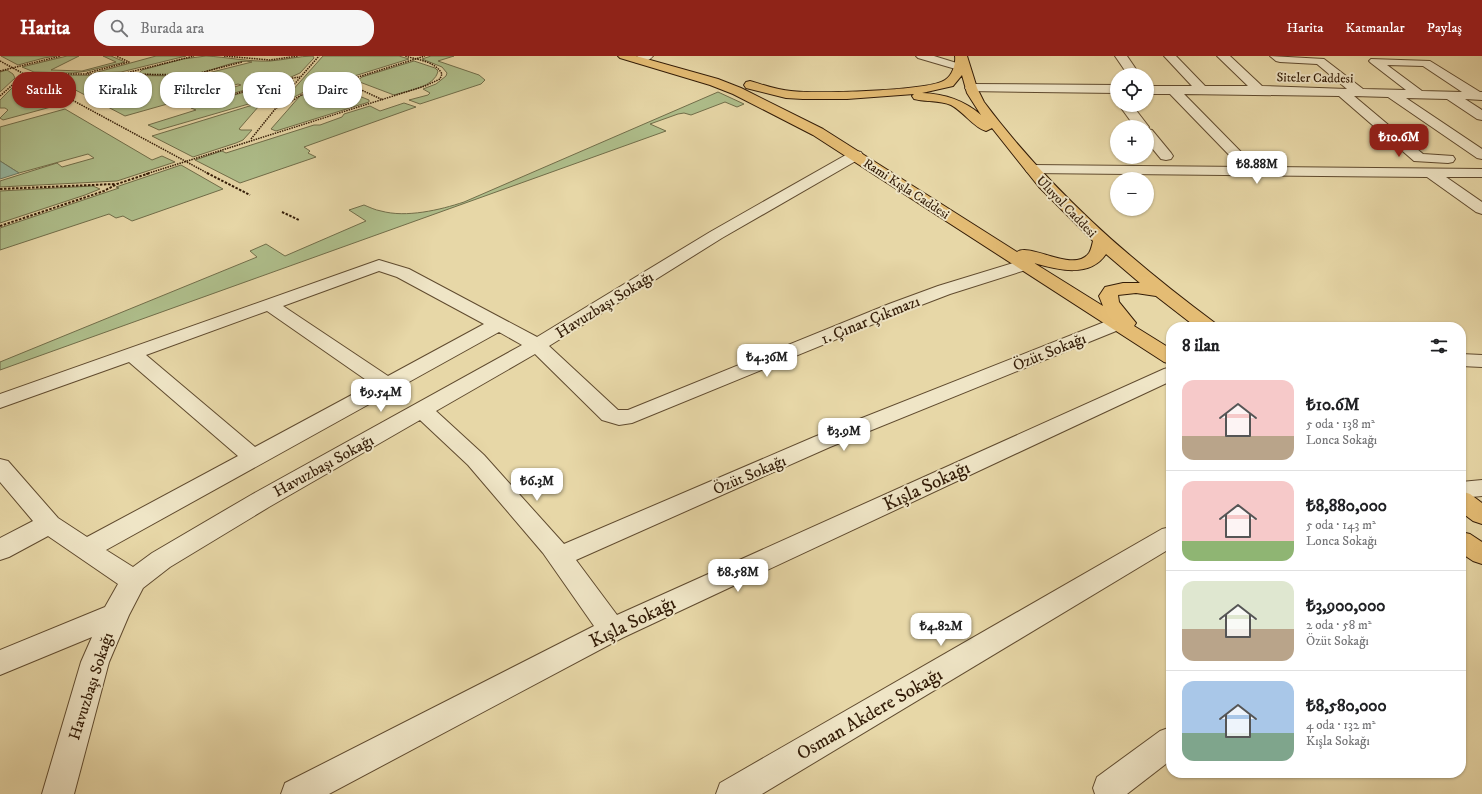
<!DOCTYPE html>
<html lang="tr">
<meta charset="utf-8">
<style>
body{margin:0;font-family:"IM FELL DW Pica",serif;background:#f6f6f6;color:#202124;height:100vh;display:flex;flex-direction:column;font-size:15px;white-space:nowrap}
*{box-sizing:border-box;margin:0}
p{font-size:13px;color:#757577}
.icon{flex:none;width:22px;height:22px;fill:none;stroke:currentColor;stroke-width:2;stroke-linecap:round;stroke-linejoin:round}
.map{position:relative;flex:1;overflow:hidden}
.panel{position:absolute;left:1166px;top:266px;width:300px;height:456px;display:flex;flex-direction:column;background:#fff;border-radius:16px;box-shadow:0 1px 3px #0004}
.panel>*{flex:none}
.top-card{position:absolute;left:12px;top:16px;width:380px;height:36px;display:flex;gap:8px}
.tools{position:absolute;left:1110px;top:12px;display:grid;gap:8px}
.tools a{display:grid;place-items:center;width:44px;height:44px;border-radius:50%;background:#fff;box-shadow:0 1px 3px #0004;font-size:20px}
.price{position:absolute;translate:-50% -34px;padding:0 9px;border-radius:8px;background:#fff;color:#222;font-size:13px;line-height:26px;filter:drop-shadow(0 1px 2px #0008)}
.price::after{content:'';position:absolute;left:50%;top:24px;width:12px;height:9px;margin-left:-6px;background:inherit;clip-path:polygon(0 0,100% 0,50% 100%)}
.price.on{background:#8f2418;color:#fff}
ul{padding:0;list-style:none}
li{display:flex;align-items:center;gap:12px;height:100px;padding:0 16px}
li+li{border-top:1px solid #e0e0e0}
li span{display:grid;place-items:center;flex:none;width:112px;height:80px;border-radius:12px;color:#555}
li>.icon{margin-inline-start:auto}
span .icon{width:48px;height:48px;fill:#fffc;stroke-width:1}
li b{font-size:17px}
h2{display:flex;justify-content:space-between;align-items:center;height:48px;padding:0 16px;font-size:17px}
.pill{padding:0 14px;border-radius:16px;background:#fff;box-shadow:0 1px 3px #0004;font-size:14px;line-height:36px}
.pill.on{background:#8f2418;color:#fff}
header{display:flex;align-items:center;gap:24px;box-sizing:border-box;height:56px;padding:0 20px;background:#8f2418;color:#fff}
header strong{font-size:19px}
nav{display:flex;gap:22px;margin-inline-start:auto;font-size:14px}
.search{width:280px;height:36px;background:#f6f6f6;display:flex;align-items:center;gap:10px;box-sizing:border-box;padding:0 14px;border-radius:16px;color:#757577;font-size:15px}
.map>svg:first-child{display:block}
.green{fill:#afbf8c;stroke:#716e4a}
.water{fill:#97baa5;stroke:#6f7b66}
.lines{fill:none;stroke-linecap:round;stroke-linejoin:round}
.minor-casing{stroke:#604b2f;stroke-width:2}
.major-casing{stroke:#331c07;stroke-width:2}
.path-far1{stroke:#331c07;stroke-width:1.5;stroke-dasharray:1.5 1;stroke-linecap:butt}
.path{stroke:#331c07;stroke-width:2;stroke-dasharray:2.5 1.5;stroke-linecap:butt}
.minor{fill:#efe5c6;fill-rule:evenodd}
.major{fill:#e4bc74;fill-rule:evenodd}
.labels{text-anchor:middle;stroke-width:4;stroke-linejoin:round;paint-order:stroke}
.far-street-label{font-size:13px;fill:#331c07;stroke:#efe5c6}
.street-label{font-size:16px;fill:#331c07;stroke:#efe5c6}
.near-street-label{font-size:19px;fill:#331c07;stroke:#efe5c6}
</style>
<header>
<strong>Harita</strong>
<div class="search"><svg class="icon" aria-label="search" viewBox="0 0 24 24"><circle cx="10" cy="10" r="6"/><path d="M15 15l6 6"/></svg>Burada ara</div>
<nav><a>Harita</a><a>Katmanlar</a><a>Paylaş</a></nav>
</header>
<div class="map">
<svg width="1482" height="738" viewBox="0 0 1482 738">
<rect width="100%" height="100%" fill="#e7d7a7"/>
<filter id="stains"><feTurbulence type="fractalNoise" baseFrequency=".005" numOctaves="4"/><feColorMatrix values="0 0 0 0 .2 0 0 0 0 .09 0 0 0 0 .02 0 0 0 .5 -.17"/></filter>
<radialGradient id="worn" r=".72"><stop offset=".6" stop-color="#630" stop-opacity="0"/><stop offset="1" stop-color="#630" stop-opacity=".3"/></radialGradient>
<g class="green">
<polygon points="1,0 56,0 44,2 18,9"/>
<polygon points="67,0 79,0 51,14 82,15 116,6 103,0 111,0 125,6 87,15 73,17 34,16 22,11"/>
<polygon points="156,0 186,0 121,16 94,17"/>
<path d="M206,0C227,1 249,6 270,5C284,4 299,0 313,0L314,2L300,17L291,21L188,50L181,47L241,29L238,28L125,60L64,28L57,29L42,21L48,19L196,20L252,6C240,2 214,14 201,17C187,20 151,21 139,17L142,14L183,3Z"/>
<path d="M323,0H399L409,3L306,35C299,38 289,45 283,45Z"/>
<polygon points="431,0 454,0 438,5 479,19 485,24 481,28 420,48 409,44 428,39 430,37 423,33 436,28 446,20 447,17 442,11 422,3"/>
<path d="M414,5L435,12L438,15C435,31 407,35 394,39L357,25L362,21Z"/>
<polygon points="7,14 13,18 15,22 0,36 0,16"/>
<polygon points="285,24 294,25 281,38 276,40 159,74 148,69 196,54 191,52"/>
<polygon points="24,25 27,25 62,48 3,64 0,62 8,54 5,52 0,52 0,44 16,28"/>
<polygon points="334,30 369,44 369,46 276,75 271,73 300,40"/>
<path d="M718,36L744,48L737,51L725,46L691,59L684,57L678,58L650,68L666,75L0,314V306L257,201L250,195L266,188L285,200L366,165L349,154L364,149C369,151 375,154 381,155C406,162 440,154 464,146Z"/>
<polygon points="404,47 416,51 304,91 310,95 308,97 316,101 240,127 195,104 222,95 226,97 314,69 320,69 342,61 344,58 370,50 380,55"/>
<polygon points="256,48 259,50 239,73 241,74 252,74 243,84 236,87 193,101 152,80"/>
<polygon points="65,53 152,104 162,100 175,106 117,125 0,131 0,125 57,107 62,111 94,102 88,98 19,117 0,105 0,71"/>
<polygon points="181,109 223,133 132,165 123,160 116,162 109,158 0,194 0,172 119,132 116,131"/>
<polygon points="93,130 100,133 85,139 0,167 0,135"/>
</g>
<polygon class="water" points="0,105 19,117 0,123"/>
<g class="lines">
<g class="minor-casing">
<g id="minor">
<path d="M638,0H653C649,5 641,8 635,6L633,4Z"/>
<polygon points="916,0 934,0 963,9 965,11 963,13 959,14 918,2"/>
<polygon points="1115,0 1127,0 1140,19 1128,19"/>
<path d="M1164,0H1176L1205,30H1248L1217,0H1230L1262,30L1347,33L1317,8L1280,6L1276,5L1270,0L1324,3L1363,33L1406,34L1371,7L1369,5L1371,3L1430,5L1480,36H1482V44L1465,43L1482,54V64L1477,63L1447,43L1406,42L1482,93V103L1477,102L1388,41L1354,40L1423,98L1453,100L1455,103L1453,106L1448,107L1414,105L1339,40L1184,38L1246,101L1244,104L1239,105L1234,104L1170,38H1147V30H1192ZM1387,9L1423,10L1462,36L1422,35Z"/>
<polygon points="971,28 1117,29 1117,37 967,35 965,32 967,29"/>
<polygon points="1119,49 1132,49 1149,71 1147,73 1152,74 1171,97 1173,100 1171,103 1166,104 1161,103 1147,86 1147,71 1135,71"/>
<path d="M856,95L861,96L863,99L861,102L722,182L549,290L618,354H628L889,248L938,230L1026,203L1032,204L1035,208L1032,212L950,238L903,256L632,367L619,369L602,364L535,298L436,355L484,399L564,488L814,381L1112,263L1119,261L1126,263L1129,267L1126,271L830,391L576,504L617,559L1164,313L1171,311V325L622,582L329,738H281L285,727L594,570L543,497L468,409L420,364L269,451L170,511L143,532L129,559L109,606L74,738H42L81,606L92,581L0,619V594L105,551L118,528L48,480L9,501L0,504V482L33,465L0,426V403L8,405L58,462L87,481L238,400L129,306L0,352V338L379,204L409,213L537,281L710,176L851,96ZM379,215L397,221L484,268L388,320L283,250ZM267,255L372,328L255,391L146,299ZM499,276L522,289L251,439L152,497L133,511L106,494Z"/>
<polygon points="1032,109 1482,113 1482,121 1446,121 1482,146 1482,158 1476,156 1427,121 1032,117 1027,116 1025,113 1027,110"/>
<polygon points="1461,298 1482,299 1482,311 1461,310"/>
<polygon points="1482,424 1482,440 1461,442 1461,426"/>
<polygon points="1171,471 1171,492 762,738 716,738 720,727 1162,473"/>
<polygon points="1171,671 1171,704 1127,738 1095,738 1093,732 1097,721 1160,675"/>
</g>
</g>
<g class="major-casing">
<g id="major">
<path d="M618,0H636L718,23L741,32L823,73L1017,196C1030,186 1074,218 1089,197C1091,194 1092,189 1093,185L1039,131L992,72L986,75C974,72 963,55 951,49C939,44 926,46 914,43L912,40L914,38L847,43H803L786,42L746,32L744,29L746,26L750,25C764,29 777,34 791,35C815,38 929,35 945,24C953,19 956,7 955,0H967L977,32L984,46C1049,133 1129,203 1215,267L1218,271H1196L1156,240L1136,237L1118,239L1119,246L1136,267L1134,270L1171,293V308L1164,306L813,79L733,38L710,29L620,2ZM962,19L967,37L981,59C964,44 945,38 922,37L953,30ZM1106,198L1140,227H1123L1105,231L1099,240L1103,250L1034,207C1058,214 1090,222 1106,198Z"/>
<polygon points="1461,435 1470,438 1482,447 1482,468 1473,465 1461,456"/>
<polygon points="1461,476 1470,478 1482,486 1482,508 1473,505 1461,497"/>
</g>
</g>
<g class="path-far1">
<polyline points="224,0 270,4 298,0"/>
<polyline points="0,5 209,118"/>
<polyline points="0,15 61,0"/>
<polyline points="87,17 129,6 116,0"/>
<polyline points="127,18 192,19 242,6"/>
<polyline points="344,26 383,44"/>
<polyline points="0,40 19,23 28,20 53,18 122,18 194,0"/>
<polyline points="215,44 285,23 300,21"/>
<polyline points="276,52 289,47 301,39 425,0"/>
<polyline points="251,83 276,52 277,48 319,0"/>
<path d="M146,118L425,30L440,23L442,18C435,5 418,4 405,0"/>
</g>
<g class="path">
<polyline points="207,117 250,139"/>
<polyline points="0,133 115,128"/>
<polyline points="282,156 299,164"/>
<polyline points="0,170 104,135 117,128 150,117"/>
</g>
<use href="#minor" class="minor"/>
<use href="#major" class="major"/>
</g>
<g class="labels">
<g class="far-street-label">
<text transform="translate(1315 21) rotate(1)" y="5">Siteler Caddesi</text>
<text transform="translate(907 132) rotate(33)" y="5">Rami Kışla Caddesi</text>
<text transform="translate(1067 150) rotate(46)" y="5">Uluyol Caddesi</text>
</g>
<g class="street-label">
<text transform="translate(604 248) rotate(-32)" y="6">Havuzbaşı Sokağı</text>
<text transform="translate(870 263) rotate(-22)" y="6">1. Çınar Çıkmazı</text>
<text transform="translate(1049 295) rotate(-22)" y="6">Özüt Sokağı</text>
<text transform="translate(323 409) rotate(-29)" y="6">Havuzbaşı Sokağı</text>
<text transform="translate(749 418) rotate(-23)" y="6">Özüt Sokağı</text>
<text transform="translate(90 630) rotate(-72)" y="6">Havuzbaşı Sokağı</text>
</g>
<g class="near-street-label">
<text transform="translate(926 429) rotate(-25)" y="7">Kışla Sokağı</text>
<text transform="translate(632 565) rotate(-26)" y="7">Kışla Sokağı</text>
<text transform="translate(869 657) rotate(-30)" y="7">Osman Akdere Sokağı</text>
</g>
</g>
<rect width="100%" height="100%" filter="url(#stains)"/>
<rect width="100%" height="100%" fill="url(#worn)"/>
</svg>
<div class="tools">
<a><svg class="icon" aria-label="locate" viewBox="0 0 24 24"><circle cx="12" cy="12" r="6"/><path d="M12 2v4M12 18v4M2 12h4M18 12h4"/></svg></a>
<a>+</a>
<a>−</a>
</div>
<b class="price on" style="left:1399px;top:102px">₺10.6M</b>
<b class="price" style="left:1257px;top:129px">₺8.88M</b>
<b class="price" style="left:767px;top:322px">₺4.36M</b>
<b class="price" style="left:381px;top:357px">₺9.54M</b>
<b class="price" style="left:844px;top:396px">₺3.9M</b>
<b class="price" style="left:537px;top:446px">₺6.3M</b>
<b class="price" style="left:738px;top:537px">₺8.58M</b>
<b class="price" style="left:941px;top:591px">₺4.82M</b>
<div class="top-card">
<a class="pill on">Satılık</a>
<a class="pill">Kiralık</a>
<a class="pill">Filtreler</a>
<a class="pill">Yeni</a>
<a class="pill">Daire</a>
</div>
<section class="panel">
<h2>8 ilan<svg class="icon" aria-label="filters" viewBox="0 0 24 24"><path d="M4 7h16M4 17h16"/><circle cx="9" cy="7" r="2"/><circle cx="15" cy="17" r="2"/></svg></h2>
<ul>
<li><span style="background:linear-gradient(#f6c9c9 70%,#b9a48a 0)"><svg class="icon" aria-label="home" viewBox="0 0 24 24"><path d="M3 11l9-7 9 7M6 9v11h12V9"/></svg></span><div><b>₺10.6M</b><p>5 oda · 138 m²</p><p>Lonca Sokağı</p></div></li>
<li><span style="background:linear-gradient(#f6c9c9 75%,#8fb573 0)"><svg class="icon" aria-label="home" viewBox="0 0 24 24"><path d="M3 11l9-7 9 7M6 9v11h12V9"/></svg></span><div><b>₺8,880,000</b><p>5 oda · 143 m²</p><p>Lonca Sokağı</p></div></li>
<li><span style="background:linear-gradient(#dfe7d0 60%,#b9a48a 0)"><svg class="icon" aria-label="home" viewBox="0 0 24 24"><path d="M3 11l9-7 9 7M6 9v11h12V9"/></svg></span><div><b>₺3,900,000</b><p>2 oda · 58 m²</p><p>Özüt Sokağı</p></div></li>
<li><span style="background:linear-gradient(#a9c7e8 65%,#7fa58c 0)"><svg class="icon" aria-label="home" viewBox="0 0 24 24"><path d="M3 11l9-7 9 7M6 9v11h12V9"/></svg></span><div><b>₺8,580,000</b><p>4 oda · 132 m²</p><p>Kışla Sokağı</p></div></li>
</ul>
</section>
</div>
